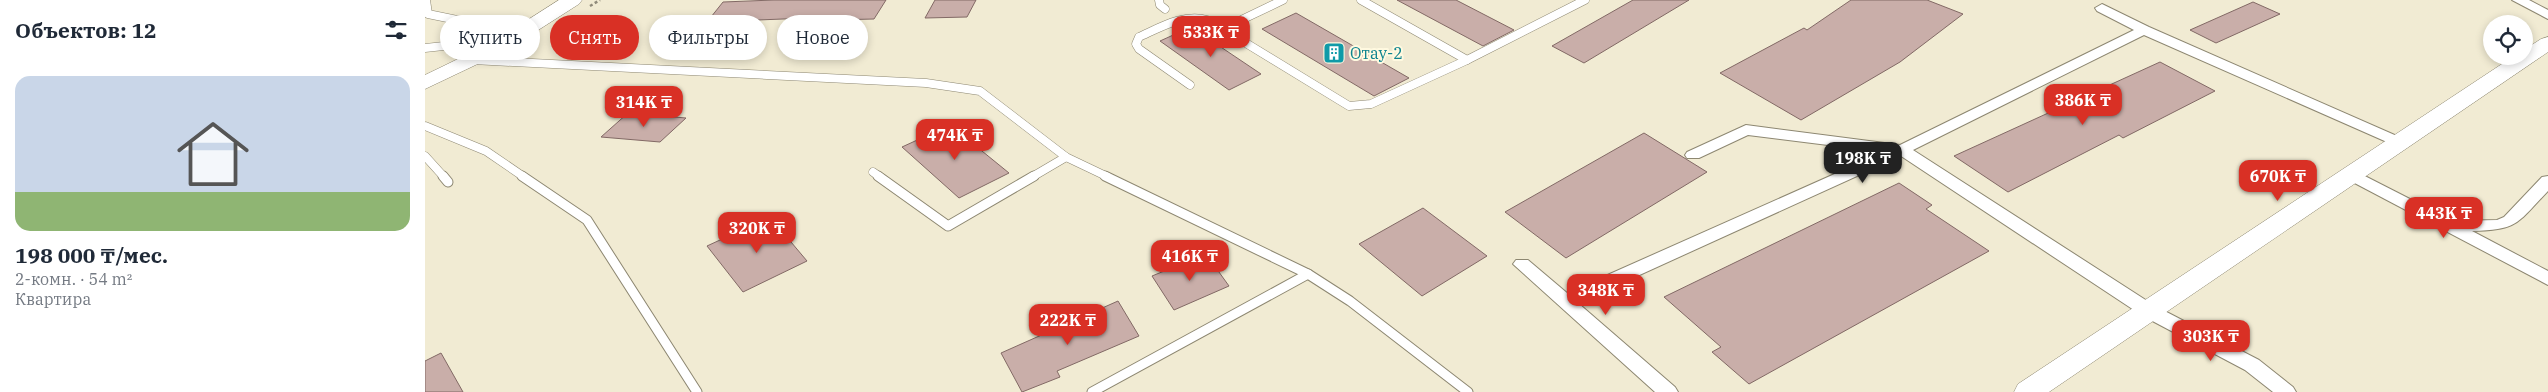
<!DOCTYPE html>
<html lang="ru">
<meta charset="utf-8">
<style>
body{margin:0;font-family:"IBM Plex Serif",serif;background:#f2f2f3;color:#1f2937;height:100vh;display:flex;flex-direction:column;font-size:19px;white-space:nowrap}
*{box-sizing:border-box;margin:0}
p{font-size:16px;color:#747a83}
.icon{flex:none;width:28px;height:28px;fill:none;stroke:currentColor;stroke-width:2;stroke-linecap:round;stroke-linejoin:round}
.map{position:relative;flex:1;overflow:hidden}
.details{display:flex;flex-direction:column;background:#fff;width:425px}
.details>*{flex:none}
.top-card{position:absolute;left:15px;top:15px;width:475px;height:45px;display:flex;gap:10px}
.fabs{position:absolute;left:2058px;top:15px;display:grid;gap:10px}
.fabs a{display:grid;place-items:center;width:50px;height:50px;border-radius:50%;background:#fff;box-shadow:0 2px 8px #0003;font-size:25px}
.price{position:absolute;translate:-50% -42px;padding:0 11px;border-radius:10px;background:#d93025;color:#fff;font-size:16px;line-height:32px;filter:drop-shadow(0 1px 2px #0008)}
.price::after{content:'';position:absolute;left:50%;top:30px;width:15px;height:11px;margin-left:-8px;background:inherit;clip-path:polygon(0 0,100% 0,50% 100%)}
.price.on{background:#222;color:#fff}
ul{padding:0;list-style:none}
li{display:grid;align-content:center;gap:10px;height:265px;padding:0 15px}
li+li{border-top:1px solid #e0e1e3}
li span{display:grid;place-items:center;height:155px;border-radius:15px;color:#555}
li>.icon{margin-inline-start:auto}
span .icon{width:90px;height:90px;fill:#fffc;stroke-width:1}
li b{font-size:21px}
h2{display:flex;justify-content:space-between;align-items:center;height:60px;padding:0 15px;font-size:21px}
.chip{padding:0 18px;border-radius:22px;background:#fff;box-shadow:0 2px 8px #0003;font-size:18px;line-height:45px}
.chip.on{background:#d93025;color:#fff}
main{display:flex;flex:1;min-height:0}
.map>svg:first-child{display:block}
.building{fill:#c9aea9;stroke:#826965}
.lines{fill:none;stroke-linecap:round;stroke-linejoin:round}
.service-far1-casing{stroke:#8d8771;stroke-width:9}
.service-casing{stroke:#8d8771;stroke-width:11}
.minor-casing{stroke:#8d8771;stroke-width:2}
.secondary-casing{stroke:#8d8771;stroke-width:1}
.path{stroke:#8f8a7a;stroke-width:2.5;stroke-dasharray:3 2.5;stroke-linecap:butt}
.service-far1{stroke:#fff;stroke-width:8}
.service{stroke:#fff;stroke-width:9}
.minor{fill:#fff;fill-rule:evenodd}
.secondary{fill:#fff;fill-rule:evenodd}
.labels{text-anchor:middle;stroke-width:4;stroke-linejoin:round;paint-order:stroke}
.culture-label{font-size:16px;fill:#0d838f;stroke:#fff9e0;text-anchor:start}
</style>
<main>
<section class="details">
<h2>Объектов: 12<svg class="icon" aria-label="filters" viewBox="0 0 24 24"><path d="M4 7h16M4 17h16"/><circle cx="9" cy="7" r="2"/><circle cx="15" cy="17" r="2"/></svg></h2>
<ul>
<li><span style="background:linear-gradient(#c9d6e8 75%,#8fb573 0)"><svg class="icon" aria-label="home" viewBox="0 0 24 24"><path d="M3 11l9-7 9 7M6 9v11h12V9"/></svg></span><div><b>198 000 ₸/мес.</b><p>2-комн. · 54 m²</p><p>Квартира</p></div></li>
</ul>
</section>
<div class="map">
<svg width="2123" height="392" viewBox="0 0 2123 392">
<rect width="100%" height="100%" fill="#f1ebd3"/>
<g class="building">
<polygon points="349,0 461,0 449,19 407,20 409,17 282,22 298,2"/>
<polygon points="510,0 551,0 542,17 500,18"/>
<polygon points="972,0 1031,0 1089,30 1058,46"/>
<polygon points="1208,0 1264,0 1159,63 1127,46"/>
<polygon points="1426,0 1502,0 1538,14 1475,62 1376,120 1295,73 1379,28 1382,30"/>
<polygon points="1828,2 1855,14 1791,43 1765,30"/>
<polygon points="871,13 984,78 949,96 837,29"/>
<polygon points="766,27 836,74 804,90 735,41"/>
<polygon points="1735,62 1790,91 1698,138 1694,135 1583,192 1529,156"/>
<polygon points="203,113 261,118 235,142 176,137"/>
<polygon points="525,125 584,173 534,198 477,147"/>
<polygon points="1219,133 1282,172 1141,258 1080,212"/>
<polygon points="1474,183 1507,205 1501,209 1564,251 1324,384 1287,352 1296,347 1239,297"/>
<polygon points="998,208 1062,256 997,296 934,244"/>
<polygon points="345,217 382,261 318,292 282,246"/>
<polygon points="781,254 804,286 749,310 727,276"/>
<polygon points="693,301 714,336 632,371 635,377 597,392 576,353"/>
<polygon points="16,353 38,392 0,392 0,361"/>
</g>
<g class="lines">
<g class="service-far1-casing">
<g id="service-far1">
<polyline points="1,0 3,14 95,33"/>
<polyline points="734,0 735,5 740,9"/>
<polyline points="858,0 812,22 805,31 806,34 924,106 946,104 1042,60"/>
<polyline points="936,0 1042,60 1160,0"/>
<polyline points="0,48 37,44 72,45"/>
<polyline points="48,60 501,83 555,91 641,157 683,177"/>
<path d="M765,85L714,49L711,44L714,37C734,28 759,13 782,20C791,23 798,29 806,34"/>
<polyline points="0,126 61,151 99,177"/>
<polyline points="0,156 19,177"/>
<polyline points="448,172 455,177"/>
<polyline points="607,177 641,157"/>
</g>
</g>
<g class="service-casing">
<g id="service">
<polyline points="18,176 23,182"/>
<polyline points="97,176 162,220 272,392"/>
<polyline points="453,176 523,226 609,176"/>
<polyline points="680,176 883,274 925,301 1043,392"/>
<polyline points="667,392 883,274"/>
</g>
</g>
<g class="minor-casing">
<g id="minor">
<polygon points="2087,0 2104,0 2123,10 2123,19"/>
<polygon points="1677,4 1724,27 1981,140 1984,143 1976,148 1971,146 1719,35 1488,150 1730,306 1834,360 1868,387 1871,392 1848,392 1820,370 1718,316 1476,156 1153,303 1250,387 1253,392 1230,392 1088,264 1091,260 1103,260 1142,293 1459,152 1323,135 1274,158 1262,158 1260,155 1262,152 1321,125 1475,145 1709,30 1672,11 1670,8"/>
<path d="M1928,170L2028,221L2072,220L2079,217L2117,177L2123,176V191C2092,223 2094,230 2047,231L2123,271V285L1922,179L1920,175L1922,171Z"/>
</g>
</g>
<g class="secondary-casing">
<g id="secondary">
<polygon points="134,0 157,0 154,4 82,50 0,89 0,75 68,42"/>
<polygon points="2123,37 2123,52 1624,392 1589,392 1593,384 2089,56 2099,56 2099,50 2116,39"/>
</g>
</g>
<polyline class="path" points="165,6 175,0"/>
<use href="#service-far1" class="service-far1"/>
<use href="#service" class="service"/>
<use href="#minor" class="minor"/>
<use href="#secondary" class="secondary"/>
</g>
<defs>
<g id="building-square" transform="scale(1.125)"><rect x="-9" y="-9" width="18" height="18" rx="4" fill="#0f9aa8" stroke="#fff9e0"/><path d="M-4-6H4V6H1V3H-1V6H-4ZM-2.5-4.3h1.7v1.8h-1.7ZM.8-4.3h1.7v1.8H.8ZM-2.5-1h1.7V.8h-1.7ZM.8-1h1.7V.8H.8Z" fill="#fff"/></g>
</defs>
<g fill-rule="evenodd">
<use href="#building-square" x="909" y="53"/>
</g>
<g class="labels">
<g class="culture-label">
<text x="925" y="59">Отау-2</text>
</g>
</g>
</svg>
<div class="fabs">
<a><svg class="icon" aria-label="locate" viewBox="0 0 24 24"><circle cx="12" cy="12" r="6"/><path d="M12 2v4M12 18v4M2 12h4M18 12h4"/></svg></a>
</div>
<b class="price" style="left:786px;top:58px">533K ₸</b>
<b class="price" style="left:1658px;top:126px">386K ₸</b>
<b class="price" style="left:219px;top:128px">314K ₸</b>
<b class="price" style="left:530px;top:161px">474K ₸</b>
<b class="price on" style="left:1438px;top:184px">198K ₸</b>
<b class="price" style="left:1853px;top:202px">670K ₸</b>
<b class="price" style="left:2019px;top:239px">443K ₸</b>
<b class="price" style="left:332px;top:254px">320K ₸</b>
<b class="price" style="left:765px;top:282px">416K ₸</b>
<b class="price" style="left:1181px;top:316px">348K ₸</b>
<b class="price" style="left:643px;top:346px">222K ₸</b>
<b class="price" style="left:1786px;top:362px">303K ₸</b>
<div class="top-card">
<a class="chip">Купить</a>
<a class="chip on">Снять</a>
<a class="chip">Фильтры</a>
<a class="chip">Новое</a>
</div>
</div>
</main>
